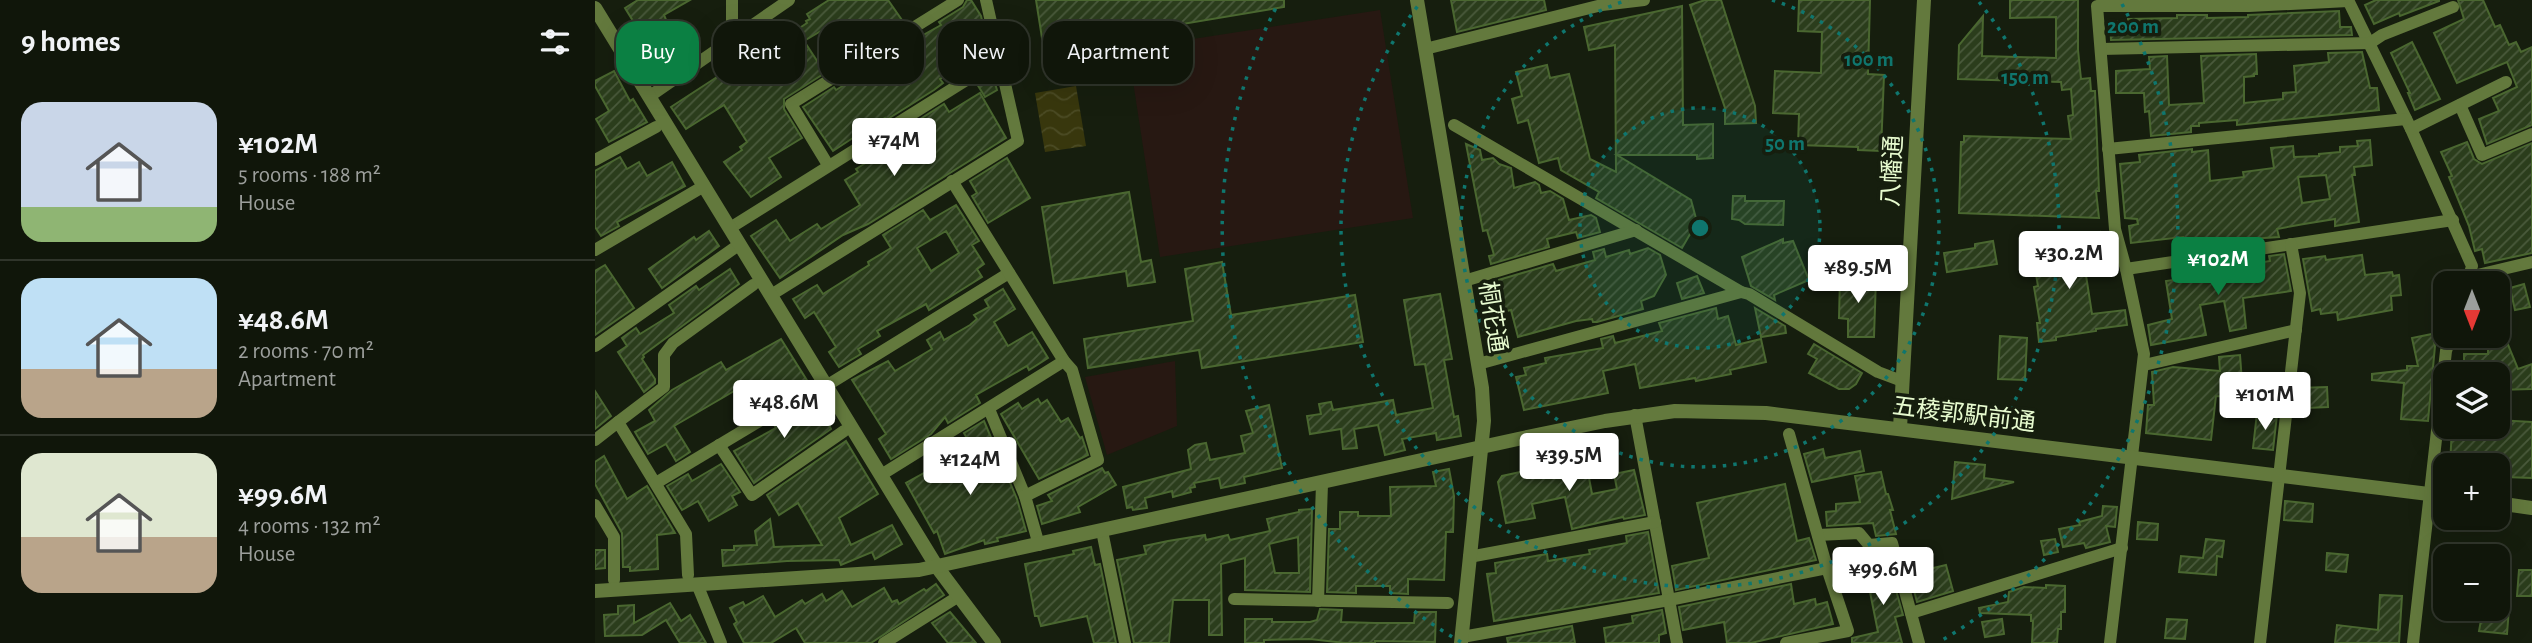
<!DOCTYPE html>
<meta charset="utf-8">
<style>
body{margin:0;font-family:"Alegreya Sans","Noto Sans JP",sans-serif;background:#191f13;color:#f1f3f6;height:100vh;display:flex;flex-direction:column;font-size:26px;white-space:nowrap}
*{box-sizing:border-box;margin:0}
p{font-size:23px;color:#9c9f9c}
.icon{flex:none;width:38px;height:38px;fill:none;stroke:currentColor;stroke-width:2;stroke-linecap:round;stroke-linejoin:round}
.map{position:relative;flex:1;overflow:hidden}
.panel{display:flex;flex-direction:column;background:#10160a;width:595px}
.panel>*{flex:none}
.hud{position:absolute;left:21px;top:21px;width:665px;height:63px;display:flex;gap:14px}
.needle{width:46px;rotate:180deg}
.buttons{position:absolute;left:1838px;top:271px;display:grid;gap:14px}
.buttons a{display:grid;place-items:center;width:77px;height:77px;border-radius:14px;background:#10160a;box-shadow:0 7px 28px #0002,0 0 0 2px #30352b;font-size:35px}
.price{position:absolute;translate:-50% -60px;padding:0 16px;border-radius:7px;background:#fff;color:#222;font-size:23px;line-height:46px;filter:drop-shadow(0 2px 4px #0008)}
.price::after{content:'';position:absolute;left:50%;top:42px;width:21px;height:16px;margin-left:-10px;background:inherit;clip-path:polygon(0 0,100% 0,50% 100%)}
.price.on{background:#0b8043;color:#fff}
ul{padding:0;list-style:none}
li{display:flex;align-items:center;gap:21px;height:175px;padding:0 21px}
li+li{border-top:2px solid #30352b}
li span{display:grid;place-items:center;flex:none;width:196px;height:140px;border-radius:21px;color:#555}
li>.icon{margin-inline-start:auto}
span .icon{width:84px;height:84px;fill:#fffc;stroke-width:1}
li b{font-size:30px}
h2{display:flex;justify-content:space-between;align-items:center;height:84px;padding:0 21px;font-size:30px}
.tag{padding:0 24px;border-radius:21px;background:#10160a;box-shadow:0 7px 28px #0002,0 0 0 2px #30352b;font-size:24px;line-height:63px}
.tag.on{background:#0b8043;color:#fff}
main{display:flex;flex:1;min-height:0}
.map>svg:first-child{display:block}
.pitch{fill:#271812}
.water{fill:url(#water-waves)}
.building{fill:url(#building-hatch);stroke:#4a6730;stroke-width:2;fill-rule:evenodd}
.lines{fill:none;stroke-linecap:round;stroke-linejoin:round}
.minor{stroke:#63793d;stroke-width:12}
.tertiary{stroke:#63793d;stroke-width:14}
.ring{fill:none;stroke:#0f766e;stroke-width:3.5;stroke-dasharray:3.5 7}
.labels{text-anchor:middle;stroke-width:7;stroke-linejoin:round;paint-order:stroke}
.street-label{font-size:24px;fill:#e7fbcf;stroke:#161e0e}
.centre{fill:#0f766e;stroke:#161e0e;stroke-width:3.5}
.ring-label{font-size:21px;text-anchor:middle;font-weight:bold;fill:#0f766e;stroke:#161e0e;stroke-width:7;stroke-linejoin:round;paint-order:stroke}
</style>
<main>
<section class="panel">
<h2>9 homes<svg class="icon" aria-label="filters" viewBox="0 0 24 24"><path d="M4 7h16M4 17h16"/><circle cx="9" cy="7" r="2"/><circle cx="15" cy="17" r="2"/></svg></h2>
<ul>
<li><span style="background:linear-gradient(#c9d6e8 75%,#8fb573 0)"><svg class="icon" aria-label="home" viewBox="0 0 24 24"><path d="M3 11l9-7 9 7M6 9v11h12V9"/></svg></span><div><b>¥102M</b><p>5 rooms · 188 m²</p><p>House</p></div></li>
<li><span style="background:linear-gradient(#bfe0f5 65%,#b9a48a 0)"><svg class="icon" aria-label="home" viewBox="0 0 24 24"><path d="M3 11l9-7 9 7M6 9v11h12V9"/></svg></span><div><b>¥48.6M</b><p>2 rooms · 70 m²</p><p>Apartment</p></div></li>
<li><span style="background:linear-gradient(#dfe7d0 60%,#b9a48a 0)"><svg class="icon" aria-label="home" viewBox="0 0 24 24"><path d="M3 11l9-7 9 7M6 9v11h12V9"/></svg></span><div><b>¥99.6M</b><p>4 rooms · 132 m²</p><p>House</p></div></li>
</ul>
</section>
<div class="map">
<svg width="1937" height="643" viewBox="0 0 1937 643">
<defs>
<pattern id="water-waves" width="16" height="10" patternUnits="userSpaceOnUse" patternTransform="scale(1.75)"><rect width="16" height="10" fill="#38370d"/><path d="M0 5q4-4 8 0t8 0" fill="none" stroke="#4b4b24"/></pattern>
<pattern id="building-hatch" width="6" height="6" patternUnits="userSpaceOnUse" patternTransform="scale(1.75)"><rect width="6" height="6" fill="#2b3d1c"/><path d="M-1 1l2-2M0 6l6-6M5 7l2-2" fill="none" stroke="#4a5a3c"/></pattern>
</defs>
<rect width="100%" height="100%" fill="#161e0e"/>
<g class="pitch">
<polygon points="785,10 818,218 565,257 533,49"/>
<polygon points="580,361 582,426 512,455 490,377"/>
</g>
<polygon class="water" points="481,86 491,146 450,152 440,93"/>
<g class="building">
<polygon points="43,0 95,0 69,15 79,39 93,59 64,77 56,64 58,63 43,29 30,8"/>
<polygon points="234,0 293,0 309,23 252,59 231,28 209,41 230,73 189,99 189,109 207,138 174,158 186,177 156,197 129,162 147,150 145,147 152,142 129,105 91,129 76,107 122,77 131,70 129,67 136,62 134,59 165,39 167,42 186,29 191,37 212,23 211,21 215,19 212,14"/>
<polygon points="372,0 376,0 386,16 395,55 373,68 371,64 345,79 348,83 339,90 291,120 290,118 264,134 238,151 208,107 239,87 241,90 264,76 262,73 320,37 321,39 346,25 344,22 368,7"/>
<polygon points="441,0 689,0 689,7 474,43 479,71 453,76"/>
<polygon points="856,0 949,0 951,10 862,32"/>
<polygon points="1110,0 1126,0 1160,106 1161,123 1130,124 1130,108 1095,5"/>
<polygon points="1204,0 1275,0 1273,74 1289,75 1286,151 1263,150 1263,147 1203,145 1204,114 1178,113 1180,71 1226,73 1227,32 1203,31"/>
<polygon points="1415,0 1483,0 1483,50 1486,79 1495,78 1496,91 1500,91 1504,191 1501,191 1504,218 1364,213 1366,142 1369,142 1369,136 1476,139 1473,116 1478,115 1476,89 1467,90 1466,82 1363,79 1364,45 1388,16 1387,56 1461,58 1461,17 1415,18"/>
<polygon points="1781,0 1844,0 1844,1 1805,16 1804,13 1779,24 1770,5"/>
<polygon points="1863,0 1888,0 1900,27 1905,25 1914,45 1921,42 1926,52 1937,47 1937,125 1892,144 1884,119 1904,111 1898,98 1922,87 1912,62 1862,83 1839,33 1869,19"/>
<polygon points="1087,6 1088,125 1118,124 1118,158 1102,159 1102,155 1022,155 1096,200 1102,222 1087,248 1001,198 1004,192 966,170 963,158 944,163 933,120 923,123 917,99 927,96 921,72 952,65 955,78 974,74 995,159 1021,172 1020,45 994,50 989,27"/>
<polygon points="1744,11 1745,27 1756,27 1757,35 1516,40 1515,22 1533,21 1533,19 1582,18 1582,15 1612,15 1612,18 1653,17 1653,15"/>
<polygon points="1817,42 1845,99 1820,110 1813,93 1815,93 1796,53"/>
<polygon points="1767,52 1775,88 1782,88 1784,110 1642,125 1642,120 1604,123 1604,126 1596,126 1596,132 1556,136 1554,111 1550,112 1549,93 1521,93 1521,71 1555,69 1554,57 1572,56 1574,105 1609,103 1606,56 1661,54 1662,74 1659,74 1659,76 1649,77 1649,103 1688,99 1688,93 1701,92 1699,66 1734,62 1733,53"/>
<polygon points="19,71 35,101 38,99 52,122 14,142 1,119 14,111 0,86 0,81"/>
<polygon points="397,74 402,90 390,97 382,84"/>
<polygon points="385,93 411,138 273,224 248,235 185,278 156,236 181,220 195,241 222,224 226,229 265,205 250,180 263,172 261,169 304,142 300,135 349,104 354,112"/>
<path d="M1775,140L1777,165L1759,167L1760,175H1757L1764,222L1740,226V219L1709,224L1682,229L1684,237L1638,240L1589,248L1588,237L1536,243L1534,226L1543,224L1542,219L1530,218L1525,164L1545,162L1544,155L1597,149V152L1613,150L1615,181L1649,177L1648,172L1679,168L1676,148L1698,146L1699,157L1724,156V154L1745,152V147L1763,146L1762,141ZM1731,175L1735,199L1707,203L1703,177Z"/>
<polygon points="1872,142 1879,159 1887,164 1937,143 1937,253 1890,263 1887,249 1880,251 1874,226 1854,177 1857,176 1846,152"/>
<polygon points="871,144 885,150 887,160 898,158 904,164 916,168 919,188 940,182 944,185 946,193 955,191 968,199 974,220 996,215 1001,218 1005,232 983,238 981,232 952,239 954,247 896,264 894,256 899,255 892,230 888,231"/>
<polygon points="25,157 32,169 44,162 52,176 77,162 90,186 22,222 24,226 6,236 0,227 0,171"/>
<polygon points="412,158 435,198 393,223 377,196 382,193 375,181"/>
<polygon points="534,192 546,262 556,260 560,282 533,286 531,271 459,283 447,207"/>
<polygon points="1138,196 1150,196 1150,201 1189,201 1188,225 1150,224 1144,220 1137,219"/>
<path d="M361,205L384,241L377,245L389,264L382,269L387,277L334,310L331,304L282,331L285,336L263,349L266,354L244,367L234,352L241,347L219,312L210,318L198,299L222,285L228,294L274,265L273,262L296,248L288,235L328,210L335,220ZM351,231L364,253L336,271L322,248Z"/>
<polygon points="114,231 124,246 67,288 54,269 99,237 101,240"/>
<polygon points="1505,232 1506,243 1509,243 1513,266 1490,269 1497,314 1530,310 1532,325 1501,329 1501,331 1461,337 1461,340 1444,342 1442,323 1445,323 1439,287 1443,286 1436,245 1455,241 1457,254 1491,249 1489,235"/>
<polygon points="1188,239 1188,243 1198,241 1214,280 1179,295 1180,300 1156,286 1147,257"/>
<polygon points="1398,241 1402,264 1352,272 1349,253 1380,248 1380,244"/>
<polygon points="1053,248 1065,255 1071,275 1059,296 1046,301 1048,309 1002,322 998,322 997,319 981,321 923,337 916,310 907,312 900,281 958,264 961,271 1000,260 998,252 1009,249 1011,257 1034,250 1035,254"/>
<polygon points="1689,254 1696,291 1648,298 1651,328 1635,331 1629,301 1605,305 1611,335 1556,345 1553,325 1577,319 1571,281 1598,277 1598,274 1675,261 1674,256"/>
<polygon points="1767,255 1770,275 1797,272 1798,276 1804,275 1806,295 1796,296 1797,310 1743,320 1742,312 1726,314 1725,309 1717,311 1708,259 1730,256 1731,260"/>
<polygon points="627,262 636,315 760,295 768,342 607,368 604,350 493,368 489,339 598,321 590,269"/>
<polygon points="10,265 39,308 0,335 0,271"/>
<polygon points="135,269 144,284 48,355 49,357 47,359 60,379 60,383 49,392 23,352 32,346 27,338 41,328 45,334 79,313 74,305 101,286 104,290"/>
<polygon points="1102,276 1109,293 1087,299 1082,283"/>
<polygon points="1245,277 1281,278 1279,337 1253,337 1253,319 1244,318"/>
<polygon points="1929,284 1935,307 1920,310 1915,288"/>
<polygon points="408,289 420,309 399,322 413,346 437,332 453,358 434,370 432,366 381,395 385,403 353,423 350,417 336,434 296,459 284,439 291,434 257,380 293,361 300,371 337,349 332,340 345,332 349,340 375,325 382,319 379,315 394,307 390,300"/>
<polygon points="845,294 857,359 849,360 859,417 863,416 866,436 842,440 841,433 807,439 810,450 790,455 783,425 759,429 762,448 748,449 746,429 715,434 712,416 726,414 724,404 736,402 738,410 798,400 801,415 838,408 830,364 820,365 809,300"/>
<polygon points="1121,308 1123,319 1133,316 1141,345 1166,339 1171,362 1135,370 1136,374 1101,381 1100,378 1045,388 1040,364 1008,371 1013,393 929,410 921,377 931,375 929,368 951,363 950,358 1008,348 1006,339 1018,336 1020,343 1067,331 1064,323"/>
<polygon points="1160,308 1190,326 1191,333 1166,337"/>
<polygon points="1902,318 1923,369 1937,364 1937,389 1902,390 1902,374 1869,374 1869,354 1893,354 1893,340 1901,340 1902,336"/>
<polygon points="1837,334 1840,346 1833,421 1806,419 1809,383 1777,380 1777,374 1812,370 1812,366 1823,366 1817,338"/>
<polygon points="1405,336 1432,338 1430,380 1403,379"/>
<polygon points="186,339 213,382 169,408 153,383 79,426 95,452 81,461 71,444 53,454 40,432 60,421 54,410 77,390 126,362 131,370"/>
<polygon points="1219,344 1267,373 1261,384 1254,389 1244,389 1214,373 1222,359 1213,354"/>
<polygon points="1645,355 1647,382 1651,382 1650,398 1621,396 1616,440 1551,433 1553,405 1559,405 1557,372 1578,367 1625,371 1624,357"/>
<polygon points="1732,387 1733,407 1712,408 1711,402 1702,402 1703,388"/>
<polygon points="0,391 16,416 0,429"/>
<polygon points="220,398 236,429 159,483 139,451 181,428 178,423"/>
<polygon points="443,399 446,404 452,400 466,422 473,418 485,438 487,437 493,455 444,479 406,414 423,403 427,409"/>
<polygon points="674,405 687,468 649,477 650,483 626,488 624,478 599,483 600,487 595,488 596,492 578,497 577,491 550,498 552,508 538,510 537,507 532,508 528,487 596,469 593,450 600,445 611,443 615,460 650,453 646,436 658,433 651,411"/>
<polygon points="1662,413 1682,415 1678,450 1658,448"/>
<polygon points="1902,420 1937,422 1937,478 1910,477 1911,466 1855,466 1857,427 1902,427"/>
<polygon points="389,421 422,499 431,531 402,538 403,541 390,544 389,540 350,554 342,531 339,533 311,483 338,468 345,480 371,469 360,450 374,442 369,433"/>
<polygon points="251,441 283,494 244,518 256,545 297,525 307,544 280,559 277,552 246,565 244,560 192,561 128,566 127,550 139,550 139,546 162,545 160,531 175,519 179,547 227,545 203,503 184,515 172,495"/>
<polygon points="1228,449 1230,458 1265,451 1269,471 1217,482 1209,454"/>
<polygon points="9,456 32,499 52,486 80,533 62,535 63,569 35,571 35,567 28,567 27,533 0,484 0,462"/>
<polygon points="990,456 997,494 1022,489 1019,474 1039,470 1050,515 1029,519 1028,517 977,529 970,497 937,504 940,518 911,523 903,482 907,476 934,470 933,465"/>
<polygon points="1360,462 1390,465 1389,478 1419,482 1357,499"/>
<polygon points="126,464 145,492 137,496 142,505 114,521 103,501 87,510 72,486 93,474 97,481"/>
<polygon points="507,468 510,473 513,472 521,485 483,507 485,512 447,524 442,506 457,501 453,495"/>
<polygon points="854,469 859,496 858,532 851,532 849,580 813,579 813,594 795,593 795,586 761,586 761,593 732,592 734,529 745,529 745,512 763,512 763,516 796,516 795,487 841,486 838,472"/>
<polygon points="1286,472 1291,494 1293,494 1298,510 1295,510 1301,534 1281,536 1278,523 1232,526 1231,512 1241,511 1241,504 1265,502 1260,476"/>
<polygon points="1190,484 1202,541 1214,538 1221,560 1081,590 1077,566 1114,558 1102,503"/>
<polygon points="1690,501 1718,504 1717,522 1689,520"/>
<polygon points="1508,506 1522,507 1520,527 1511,526 1515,542 1491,548 1489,543 1468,547 1464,529 1485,525 1484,522 1507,516"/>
<path d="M717,509L715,592L650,590V558L626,564L627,635H614V600H578L574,643H539L522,560L551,554L549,546L573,541L610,535L611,540L633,535L635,540L675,531L672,519L704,512V510ZM703,537L704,573H680L674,544Z"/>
<polygon points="1543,522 1563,524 1562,540 1542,539"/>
<polygon points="1053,532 1064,593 899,621 892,574 901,573 900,563 952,554 953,561 995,554 994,550 1032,543 1031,536"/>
<polygon points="1460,539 1463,552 1449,555 1446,541"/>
<polygon points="1611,539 1629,541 1627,557 1622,556 1621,575 1584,572 1586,556 1608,558"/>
<polygon points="496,547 500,565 505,564 521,643 499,643 492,616 446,626 443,616 440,616 430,564 479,554 478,551"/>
<polygon points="0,550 10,550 10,568 0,569"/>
<polygon points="1732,553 1753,555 1751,572 1731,570"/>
<polygon points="1293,562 1308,615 1300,617 1307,643 1257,643 1257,638 1283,632 1271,572 1275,571 1275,567"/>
<polygon points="1351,565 1358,591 1322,602 1317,583 1337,578 1334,569"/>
<polygon points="1924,570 1937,570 1937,596 1922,596"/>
<polygon points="341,584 349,595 276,643 210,643 201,628 176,643 149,643 139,624 142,622 135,608 148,602 150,606 168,596 180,617 207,600 210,604 227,594 231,601 247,591 257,607 289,588 297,602 302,600 304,604 329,589 331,591"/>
<polygon points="1196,584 1199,604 1220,599 1221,605 1232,602 1238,624 1156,643 1132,643 1129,622 1088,630 1084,607"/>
<polygon points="1451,585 1470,586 1470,612 1466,612 1466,629 1463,629 1462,643 1437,643 1438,621 1436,621 1436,615 1385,613 1384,608 1413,602 1414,592 1429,587 1451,588"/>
<polygon points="1785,595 1807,596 1804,643 1740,643 1742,625 1783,630"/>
<polygon points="1902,595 1915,596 1912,634 1884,631 1888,609 1902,609"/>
<polygon points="75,603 86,621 95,615 111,643 85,643 71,620 47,635 10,636 9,615 23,614 23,606 39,605 39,623"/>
<polygon points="725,609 747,610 746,622 780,623 819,623 820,612 841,612 840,642 780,641 780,643 750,643 715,639 669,640 669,643 650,643 650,619 677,619 677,622 715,622 722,620"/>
<polygon points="1067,610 1071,633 1064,635 1064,643 1011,643 1009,628 1038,623 1037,616"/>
<polygon points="355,612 381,643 353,643 337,623"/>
<polygon points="1407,619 1409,634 1390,637 1387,622"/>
<polygon points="1572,619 1592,620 1590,639 1570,638"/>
<polygon points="977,626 980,643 913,643 912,638"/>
</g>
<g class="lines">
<g class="minor">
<polyline points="1753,0 1816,129 1877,266 1872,284"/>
<polyline points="137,39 137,0"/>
<polyline points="830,49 1007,5 1049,0"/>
<polyline points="1506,49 1775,43 1787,35 1858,7"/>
<polyline points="55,96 194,0"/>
<polyline points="1865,105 1887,155 1937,134"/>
<polyline points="859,125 1146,292 1154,294 1283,372 1307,381"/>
<polyline points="1816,129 1911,82"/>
<polyline points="1513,149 1811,119"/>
<polyline points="0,160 61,127"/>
<polyline points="233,165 196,104 363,0"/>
<polyline points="135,228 405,59"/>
<polyline points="0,250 109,186"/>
<polyline points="1531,269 1858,220"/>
<polyline points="1874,277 1937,262"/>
<polyline points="869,281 1041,230"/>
<polyline points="176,295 423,141 391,0"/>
<polyline points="0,346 145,244"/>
<polyline points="883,364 1146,292"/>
<polyline points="1549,365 1701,330"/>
<polyline points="231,386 414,273"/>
<polyline points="394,409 430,496 444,545"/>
<polyline points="1040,415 1082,643"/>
<polyline points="23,422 69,387 69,355 78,343 158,285"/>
<polyline points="0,440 23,422 91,534 93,575"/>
<polyline points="124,445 157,495 249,431"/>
<polyline points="286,475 469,361 357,181"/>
<polyline points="61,483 221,387"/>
<polyline points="430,496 503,460 477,370 469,361"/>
<polyline points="0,505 19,537 19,580"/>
<polyline points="507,531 530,643"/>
<polyline points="1223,535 1264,533 1274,545 1297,543 1324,643"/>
<polyline points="874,557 1060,522"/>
<polyline points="102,584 126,643"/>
<polyline points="639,599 853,603"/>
<polyline points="723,601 727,484"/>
<polyline points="1316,613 1527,548"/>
<polyline points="867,637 1074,600 1232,568"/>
<polyline points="289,643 364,596"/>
<polyline points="1191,643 1253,631 1232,568 1194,434"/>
<polyline points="1515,643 1549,354 1531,269 1520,229 1502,6 1654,6 1753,1"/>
<polyline points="1665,643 1705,293 1696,244"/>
<polyline points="1818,643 1851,351 1856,336"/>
</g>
<g class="tertiary">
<polyline points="822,0 887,388 889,421 866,643"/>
<polyline points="0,8 342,567 399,643"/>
<polyline points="1305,428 1329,0"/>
<polyline points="1902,503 1937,508"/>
<polyline points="0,591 324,570 923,439 1010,421 1080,411 1171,413 1850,496"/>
</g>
</g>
<circle cx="1105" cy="228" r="120" fill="#0f766e" fill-opacity=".12"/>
<g class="ring">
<circle cx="1105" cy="228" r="120"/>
<path d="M1177 0A239 239 0 1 1 1033 0"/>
<path d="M1384 2A359 359 0 1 1 826 2"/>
<path d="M866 642A478 478 0 0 1 683 4M1527 4A478 478 0 0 1 1344 642"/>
</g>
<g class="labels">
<g class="street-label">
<text transform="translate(1297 171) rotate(-87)" y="8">八幡通</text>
<text transform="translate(898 317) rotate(81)" y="8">桐花通</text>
<text transform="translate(1369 414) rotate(7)" y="8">五稜郭駅前通</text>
</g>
</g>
<circle cx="1105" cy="228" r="10" class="centre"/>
<g class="ring-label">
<text x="1538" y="33">200 m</text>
<text x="1274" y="66">100 m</text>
<text x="1430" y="84">150 m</text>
<text x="1190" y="150">50 m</text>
</g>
</svg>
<div class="buttons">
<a><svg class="needle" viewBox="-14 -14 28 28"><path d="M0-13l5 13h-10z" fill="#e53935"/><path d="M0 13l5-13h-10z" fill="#9c9f9c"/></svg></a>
<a><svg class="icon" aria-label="layers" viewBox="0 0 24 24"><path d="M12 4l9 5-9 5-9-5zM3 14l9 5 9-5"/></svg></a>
<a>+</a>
<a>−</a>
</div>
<b class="price" style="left:299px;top:178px">¥74M</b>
<b class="price" style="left:1474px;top:291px">¥30.2M</b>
<b class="price on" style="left:1623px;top:297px">¥102M</b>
<b class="price" style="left:1263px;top:305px">¥89.5M</b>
<b class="price" style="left:1670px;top:432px">¥101M</b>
<b class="price" style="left:189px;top:440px">¥48.6M</b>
<b class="price" style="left:974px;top:493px">¥39.5M</b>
<b class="price" style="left:375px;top:497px">¥124M</b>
<b class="price" style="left:1288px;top:607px">¥99.6M</b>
<div class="hud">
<a class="tag on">Buy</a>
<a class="tag">Rent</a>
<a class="tag">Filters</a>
<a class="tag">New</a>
<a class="tag">Apartment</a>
</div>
</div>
</main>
